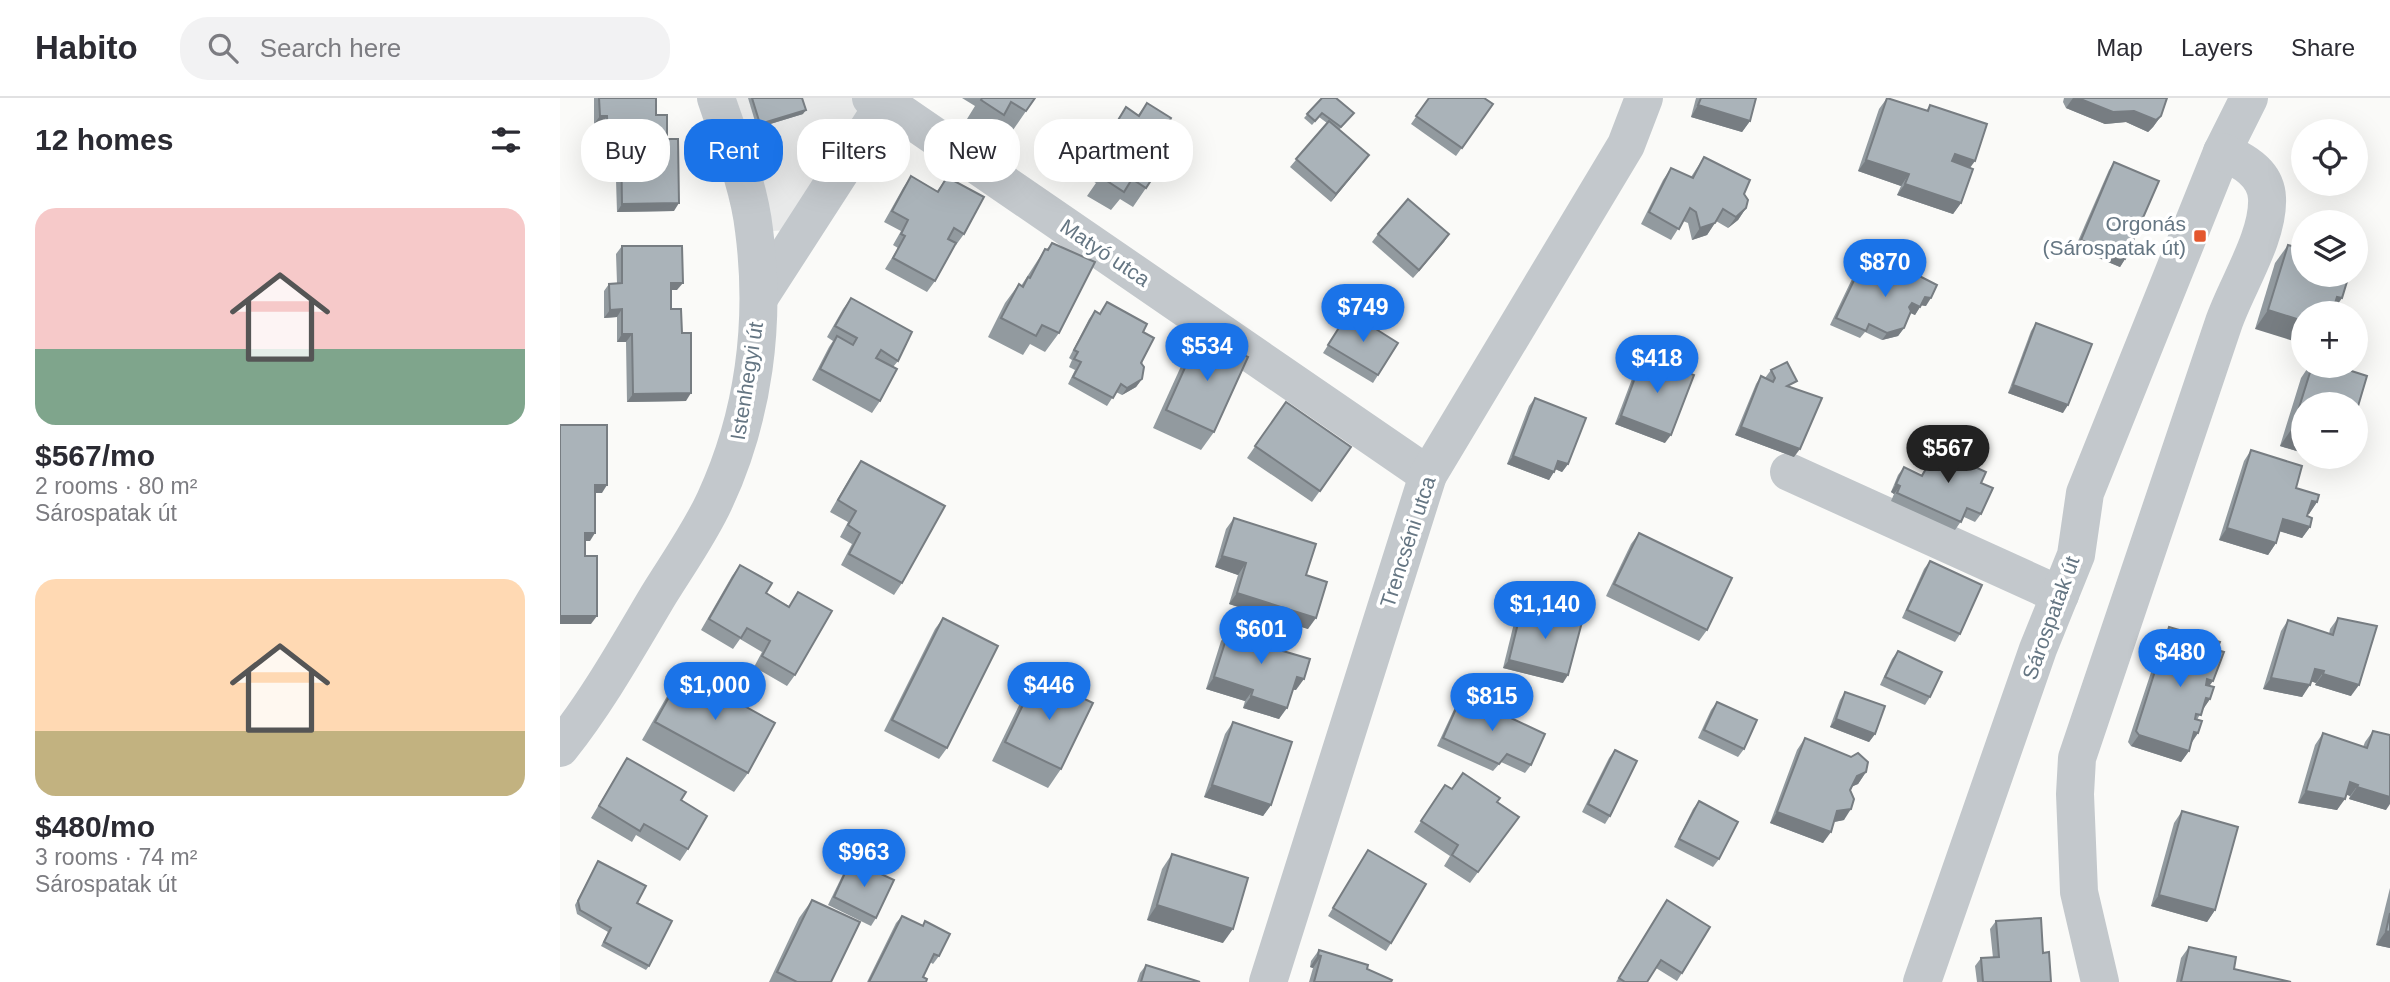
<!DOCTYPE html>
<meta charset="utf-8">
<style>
body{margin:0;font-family:Helvetica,sans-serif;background:#f2f2f3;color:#2b2b33;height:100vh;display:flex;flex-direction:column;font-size:26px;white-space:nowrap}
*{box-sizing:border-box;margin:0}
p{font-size:23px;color:#7c7c81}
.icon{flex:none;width:38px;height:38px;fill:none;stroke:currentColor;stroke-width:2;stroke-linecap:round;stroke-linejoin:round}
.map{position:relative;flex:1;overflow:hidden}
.details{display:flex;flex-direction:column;background:#fff;width:560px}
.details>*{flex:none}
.top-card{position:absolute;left:21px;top:21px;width:665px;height:63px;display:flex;gap:14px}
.controls{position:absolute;left:1731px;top:21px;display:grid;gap:14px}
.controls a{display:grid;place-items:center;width:77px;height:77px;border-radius:50%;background:#fff;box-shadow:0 7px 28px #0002;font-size:35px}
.price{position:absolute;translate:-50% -60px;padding:0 16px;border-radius:24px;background:#1a73e8;color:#fff;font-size:23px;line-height:46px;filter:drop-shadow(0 2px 4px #0008)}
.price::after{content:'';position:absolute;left:50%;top:42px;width:21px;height:16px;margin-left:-10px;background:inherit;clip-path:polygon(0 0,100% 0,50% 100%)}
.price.current{background:#222;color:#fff}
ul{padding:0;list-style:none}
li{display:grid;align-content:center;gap:14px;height:371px;padding:0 35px}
li span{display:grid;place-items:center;height:217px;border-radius:21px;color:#555}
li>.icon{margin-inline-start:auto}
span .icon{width:126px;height:126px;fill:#fffc;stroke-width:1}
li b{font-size:30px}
h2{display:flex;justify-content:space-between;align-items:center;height:84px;padding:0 35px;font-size:30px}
.pill{padding:0 24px;border-radius:28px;background:#fff;box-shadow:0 7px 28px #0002;font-size:24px;line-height:63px}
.pill.current{background:#1a73e8;color:#fff}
header{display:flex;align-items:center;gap:42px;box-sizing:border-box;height:98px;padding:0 35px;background:#fff;border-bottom:2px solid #e1e1e2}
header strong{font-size:33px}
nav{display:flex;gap:38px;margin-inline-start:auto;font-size:24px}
.search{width:490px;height:63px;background:#f2f2f3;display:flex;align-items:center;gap:18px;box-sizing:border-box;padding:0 24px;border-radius:28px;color:#7c7c81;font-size:26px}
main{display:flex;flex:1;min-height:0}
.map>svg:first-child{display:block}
.built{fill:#e8e9e9}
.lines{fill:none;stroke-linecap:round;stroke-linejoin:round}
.minor{stroke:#c3c8cc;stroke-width:38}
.wall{fill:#929a9f}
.shaded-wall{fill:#777d82}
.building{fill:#aab3b9;stroke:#777d82;stroke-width:2}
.poi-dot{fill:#e4572e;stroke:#fff;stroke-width:2.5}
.labels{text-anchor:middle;stroke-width:7;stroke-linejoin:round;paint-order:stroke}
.poi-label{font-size:21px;fill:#657683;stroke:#fff;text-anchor:end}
.street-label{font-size:21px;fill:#657683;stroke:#fff}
</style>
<header>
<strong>Habito</strong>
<div class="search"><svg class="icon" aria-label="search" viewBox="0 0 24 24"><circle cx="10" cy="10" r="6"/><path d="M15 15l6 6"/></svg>Search here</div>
<nav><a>Map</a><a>Layers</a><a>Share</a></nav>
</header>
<main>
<section class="details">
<h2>12 homes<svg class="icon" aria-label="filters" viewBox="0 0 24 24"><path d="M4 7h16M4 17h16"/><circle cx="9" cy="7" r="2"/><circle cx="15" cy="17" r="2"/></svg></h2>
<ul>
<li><span style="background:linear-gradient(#f6c9c9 65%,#7fa58c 0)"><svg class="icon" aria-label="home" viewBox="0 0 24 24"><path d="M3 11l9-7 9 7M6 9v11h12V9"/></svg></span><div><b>$567/mo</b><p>2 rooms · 80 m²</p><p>Sárospatak út</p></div></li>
<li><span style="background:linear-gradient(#ffd9b3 70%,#c2b280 0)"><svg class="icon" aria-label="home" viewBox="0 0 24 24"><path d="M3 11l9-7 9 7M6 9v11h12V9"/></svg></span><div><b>$480/mo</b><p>3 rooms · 74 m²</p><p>Sárospatak út</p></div></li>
</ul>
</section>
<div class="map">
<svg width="1830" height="884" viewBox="0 0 1830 884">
<rect width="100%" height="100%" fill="#fafaf8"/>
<polygon class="built" points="156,0 323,0 230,132 212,133"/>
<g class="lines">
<g class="minor">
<polyline points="311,0 325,4 868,377"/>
<polyline points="199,200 328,0"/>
<polyline points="1229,374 1500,497"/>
<path d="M0,650C38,602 67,550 98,498C117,467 140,435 155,402C194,318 206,224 194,132C189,87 170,42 156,0"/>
<polyline points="708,884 868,377 1066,47 1084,0"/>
<polyline points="1362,884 1478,551 1516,457 1525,395 1662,54 1689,0"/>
<path d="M1540,884L1519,794L1515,696L1517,660C1566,515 1615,369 1664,224C1677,187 1709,138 1707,100C1706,75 1683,62 1662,54"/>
</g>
</g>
<g class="wall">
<polygon points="34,0 96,0 96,17 107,41 114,113 57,114 55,50 42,50 42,26 34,26"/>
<polygon points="188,0 242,0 243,16 197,30"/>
<polygon points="402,0 475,0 453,32 439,24 431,36 407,21 415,8"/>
<polygon points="762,0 791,19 779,32 809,57 771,104 730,69 767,25 759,19 752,27 744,20"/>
<polygon points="869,0 933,6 896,58 851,26"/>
<polygon points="1136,0 1196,0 1190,23 1182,34 1131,19"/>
<polygon points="1327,0 1366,13 1370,7 1410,70 1401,105 1393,116 1337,97 1341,88 1298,73 1319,11"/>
<polygon points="1504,0 1607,0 1601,18 1593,29 1588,34 1566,24 1545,26 1506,10 1503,4"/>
<polygon points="587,5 603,34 586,90 573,109 560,101 551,112 527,98 536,85 522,77 538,45 551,26 553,28 566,9 578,17"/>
<polygon points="1144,59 1184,96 1186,110 1178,122 1168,130 1156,123 1147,137 1132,142 1128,125 1123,123 1111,142 1081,126 1103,82 1111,70 1131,79"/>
<polygon points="1554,64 1565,161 1560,169 1515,150 1549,72"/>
<polygon points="351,78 377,93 387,79 404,136 396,147 395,147 375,183 367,194 325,171 338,150 333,147 341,133 324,124 343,90"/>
<polygon points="818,136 889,136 853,180 812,144"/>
<polygon points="492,145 499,235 485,254 470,246 463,257 428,239 445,205 459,186 461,188 485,151 487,151"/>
<polygon points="1728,147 1782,200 1773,213 1695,231 1715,165"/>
<polygon points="62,148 117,192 111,192 111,211 122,235 126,303 67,304 66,244 57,244 57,219 44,220 44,193 49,186 57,185 56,156"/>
<polygon points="1332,164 1366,208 1361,207 1355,217 1351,215 1344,230 1338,238 1322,242 1305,234 1300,240 1270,227 1292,181 1298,174 1321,183 1327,172"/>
<polygon points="291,200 338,263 333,269 320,303 312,315 252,282 269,249 273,243 267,239 283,211"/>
<polygon points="547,204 583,234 582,281 576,289 562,297 556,294 547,308 508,286 515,272 509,269 512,262 509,260 529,221 535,213 539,216"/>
<polygon points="789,214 818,277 813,285 763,255"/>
<polygon points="1476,225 1503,315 1448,295 1471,233"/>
<polygon points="640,236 654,334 641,352 593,330 627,255"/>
<polygon points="1083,258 1105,345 1055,326 1078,265"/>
<polygon points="1749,268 1776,268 1743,306 1743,355 1720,348 1741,280"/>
<polygon points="1211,272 1232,290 1234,359 1175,337 1196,286 1201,278 1205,280"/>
<polygon points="975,300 1008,366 1002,374 995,371 989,382 947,366 969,308"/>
<polygon points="726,304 791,349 752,404 687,360"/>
<polygon points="1390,346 1417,370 1421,385 1421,416 1415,424 1404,419 1395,432 1331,403 1334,396 1331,394 1338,377 1344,369 1361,377 1368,367 1377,371 1384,354"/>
<polygon points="1691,352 1736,390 1757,404 1749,416 1748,415 1747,418 1750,429 1742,440 1720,433 1716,445 1708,457 1659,442 1684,363"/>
<polygon points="301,363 342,485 334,497 281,467 292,446 280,439 288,424 270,414 293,374"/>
<polygon points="674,420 746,477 748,531 669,506 678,477 655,469 666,431"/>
<polygon points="1079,435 1147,532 1139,543 1046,498 1071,446"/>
<polygon points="1370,463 1400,536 1395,544 1342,520 1364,471"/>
<polygon points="180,467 206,495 229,508 238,494 235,577 227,588 194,569 202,554 180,541 173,551 141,532 172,478"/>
<polygon points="962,509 1003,585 943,570 956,517"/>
<polygon points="383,520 387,650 379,661 324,633 375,531"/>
<polygon points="1778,520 1791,598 1755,587 1756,585 1751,583 1742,599 1703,591 1721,533 1728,522 1769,536 1770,531"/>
<polygon points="1609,529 1657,552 1649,588 1650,601 1642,612 1637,622 1638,635 1631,646 1629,653 1621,664 1571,648 1568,644 1602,541"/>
<polygon points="679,530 723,553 736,592 733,592 719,621 683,610 685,603 646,591 661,543 669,532 675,534"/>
<polygon points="1338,553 1370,599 1365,607 1320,587 1332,561"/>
<polygon points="123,574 188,675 174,694 82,642 110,593"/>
<polygon points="477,578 501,671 488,690 432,663 464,597"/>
<polygon points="1285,594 1315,636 1309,644 1270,629 1280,602"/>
<polygon points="902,597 971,667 965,675 941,664 933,673 877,648 897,605"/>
<polygon points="1157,604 1184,651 1178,659 1138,640 1151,612"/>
<polygon points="673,624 711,707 703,718 644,699 665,636"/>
<polygon points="1813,633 1826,712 1789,701 1790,698 1786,696 1777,712 1738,705 1755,647 1763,635 1803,649 1805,644"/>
<polygon points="1245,640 1306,674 1298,686 1292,688 1284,722 1274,724 1263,745 1210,725 1237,652"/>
<polygon points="1055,652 1050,718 1045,726 1022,714 1049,660"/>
<polygon points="67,660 121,702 128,751 120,763 76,737 72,744 31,720"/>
<polygon points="885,687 891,691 937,704 959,719 910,785 884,768 890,758 854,734"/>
<polygon points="1139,703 1159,761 1153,769 1114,749 1133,711"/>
<polygon points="1622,713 1655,812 1647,824 1591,808 1614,725"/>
<polygon points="808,752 831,845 826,853 768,818"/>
<polygon points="612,756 663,845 587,822 602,771"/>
<polygon points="291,762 316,820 311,828 268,807 286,770"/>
<polygon points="38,763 77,805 89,868 86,872 41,848 48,834 17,816 15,807"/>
<polygon points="1830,790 1830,850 1816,847"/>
<polygon points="252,802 271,884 209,884 239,820"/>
<polygon points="1107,802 1122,875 1117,883 1096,870 1087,884 1056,884"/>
<polygon points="342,818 362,828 365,823 379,858 373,866 370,864 363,879 366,884 307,884 336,825"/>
<polygon points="1436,823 1491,884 1417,884 1415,868 1421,860 1433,860 1430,831"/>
<polygon points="1629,849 1674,871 1731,884 1616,884 1621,860"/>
<polygon points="759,852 807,871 831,884 749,884 753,870 750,869 751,863"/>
<polygon points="586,867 640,884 577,884 580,875"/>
</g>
<g class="shaded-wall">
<polygon points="1513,0 1518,0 1601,18 1593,29 1588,34 1566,24 1545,26 1506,10"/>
<polygon points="1138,7 1190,23 1182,34 1131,19"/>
<polygon points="246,12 243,16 197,30 200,26"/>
<polygon points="40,18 47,18 42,26 34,26"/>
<polygon points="48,42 61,42 55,50 42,50"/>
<polygon points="1395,56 1415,63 1407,74 1387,67"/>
<polygon points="809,57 803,65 771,104 776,96"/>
<polygon points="1306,62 1349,76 1341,88 1298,73"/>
<polygon points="1345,86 1401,105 1393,116 1337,97"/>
<polygon points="119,105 114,113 57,114 62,106"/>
<polygon points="1186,110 1178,122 1168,130 1176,119"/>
<polygon points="1155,125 1147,137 1132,142 1140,130"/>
<polygon points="889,136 884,144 853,180 859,172"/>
<polygon points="1521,142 1565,161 1560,169 1515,150"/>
<polygon points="111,185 123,185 117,192 105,192"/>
<polygon points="1365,199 1371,200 1366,208 1359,207"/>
<polygon points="1777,199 1782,200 1771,215"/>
<polygon points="1352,205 1360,209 1355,217 1346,213"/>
<polygon points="62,211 57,219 44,220 50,212"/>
<polygon points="1708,212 1743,223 1743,246 1695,231"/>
<polygon points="1344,230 1338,238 1322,242 1327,235"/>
<polygon points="62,236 72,236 66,244 57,244"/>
<polygon points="582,281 576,289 562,297 567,290"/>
<polygon points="1453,287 1508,307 1503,315 1448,295"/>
<polygon points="131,295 126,303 67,304 73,296"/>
<polygon points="1061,318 1111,337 1105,345 1055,326"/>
<polygon points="1181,329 1240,351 1234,359 1175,337"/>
<polygon points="1733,329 1743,332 1743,355 1720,348"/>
<polygon points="953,358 994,374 989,382 947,366"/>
<polygon points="1754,359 1777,359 1773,365"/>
<polygon points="998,363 1008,366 1002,374 993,370"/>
<polygon points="1336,386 1340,388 1334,396 1331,394"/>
<polygon points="35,387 47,387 42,395 30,395"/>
<polygon points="1752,403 1757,404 1749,416 1744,414"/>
<polygon points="1723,421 1750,429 1742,440 1715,432"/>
<polygon points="1667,430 1716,445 1708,457 1659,442"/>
<polygon points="25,435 35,435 30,443 19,443"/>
<polygon points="662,458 686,465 678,477 655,469"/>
<polygon points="677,495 756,520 748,531 669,506"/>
<polygon points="0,518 37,518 31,526 0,526"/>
<polygon points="949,562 1008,577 1003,585 943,570"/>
<polygon points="1755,571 1764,573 1756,585 1747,582"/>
<polygon points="1763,576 1799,587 1791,598 1755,587"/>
<polygon points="654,579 693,592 685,603 646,591"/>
<polygon points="737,579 744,581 736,592 729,590"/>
<polygon points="1711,580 1750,587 1742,599 1703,591"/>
<polygon points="1647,581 1653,583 1645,594"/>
<polygon points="691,598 727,610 719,621 683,610"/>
<polygon points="1646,600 1650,601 1642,613"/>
<polygon points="1276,621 1315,636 1309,644 1270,629"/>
<polygon points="1634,634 1638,635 1630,646"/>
<polygon points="1579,637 1629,653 1621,664 1571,648"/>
<polygon points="1306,674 1298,686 1289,690 1297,678"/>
<polygon points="1790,684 1798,687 1790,698 1782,695"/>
<polygon points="652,687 711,707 703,718 644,699"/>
<polygon points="1797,689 1830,699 1830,706 1826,712 1789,701"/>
<polygon points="1746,693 1785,701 1777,712 1738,705"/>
<polygon points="1291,711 1284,722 1269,725 1277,713"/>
<polygon points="1217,714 1271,734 1263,745 1210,725"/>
<polygon points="1599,797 1655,812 1647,824 1591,808"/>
<polygon points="597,807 673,831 663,845 587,822"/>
<polygon points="1826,833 1830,834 1830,850 1816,847"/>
<polygon points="758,857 761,858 753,870 750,869"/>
</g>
<g class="building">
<polygon points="39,0 96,0 96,17 107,17 107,41 118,41 119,105 62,106 61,42 48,42 47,18 40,18"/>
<polygon points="192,0 242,0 246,12 200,26"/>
<polygon points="422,0 475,0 466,13 451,4 444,17 421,2"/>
<polygon points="762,0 776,0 794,15 781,29 762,15 755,23 747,16"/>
<polygon points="869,0 924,0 933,6 902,50 856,18"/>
<polygon points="1141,0 1196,0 1190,23 1138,7"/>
<polygon points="1327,0 1368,13 1370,7 1427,26 1415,63 1395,56 1392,63 1413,71 1401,105 1345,86 1349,76 1306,62"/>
<polygon points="1518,0 1607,0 1601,18 1596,22 1574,13 1553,14"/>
<polygon points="587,5 611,20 603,34 617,42 586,90 572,81 564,94 541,79 549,66 535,58 551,26 554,29 566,9 579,18"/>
<polygon points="769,23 809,57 776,96 736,61"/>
<polygon points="1144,59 1190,82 1184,96 1188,102 1186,110 1176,119 1163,111 1155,125 1140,130 1136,114 1130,110 1119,131 1089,114 1111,70 1133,80"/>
<polygon points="1554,64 1599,83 1565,161 1521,142"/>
<polygon points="351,78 378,94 387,79 424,99 404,136 394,130 388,141 396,145 375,183 333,160 345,138 341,136 348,122 332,113"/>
<polygon points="848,101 889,136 859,172 818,136"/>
<polygon points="492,145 535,164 499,235 482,227 476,238 441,220 459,186 463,189 468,179 470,180 485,151 488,152"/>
<polygon points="1728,147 1743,151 1743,177 1789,177 1782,200 1777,199 1772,215 1743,215 1743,223 1708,212"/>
<polygon points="62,148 122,148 123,185 111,185 111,211 121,211 122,235 131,235 131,295 73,296 72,236 62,236 62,211 50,212 49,186 62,185"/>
<polygon points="1332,164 1377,187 1371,200 1365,199 1360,209 1352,205 1349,209 1351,213 1344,230 1327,235 1309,226 1306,233 1276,220 1298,174 1323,183"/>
<polygon points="291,200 352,234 338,263 321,252 316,260 337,271 320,303 260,271 277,238 293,247 297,240 275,228"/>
<polygon points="547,204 587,226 583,234 594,240 581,265 584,269 582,281 567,290 561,286 553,300 513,279 521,264 514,261 518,254 514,252 535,213 540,216"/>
<polygon points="789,214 838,245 818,277 768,247"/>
<polygon points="1476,225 1532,246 1508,307 1453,287"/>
<polygon points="640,236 688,259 654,334 606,312"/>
<polygon points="1083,258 1134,277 1111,337 1061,318"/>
<polygon points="1227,264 1237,283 1227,288 1262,300 1240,351 1181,329 1201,278 1213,284 1215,280 1211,272"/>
<polygon points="1752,268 1776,268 1807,278 1796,315 1796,306 1743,306 1743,332 1733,329"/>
<polygon points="975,300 1026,320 1008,366 998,363 994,374 953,358"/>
<polygon points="726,304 791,349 760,393 695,348"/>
<polygon points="0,327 47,327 47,387 35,387 35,435 25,435 25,458 37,458 37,518 0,518"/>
<polygon points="1390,346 1421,361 1417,370 1426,374 1421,385 1433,390 1421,416 1407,410 1401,424 1337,395 1340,388 1336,386 1344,369 1362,378 1368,367 1378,372"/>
<polygon points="1691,352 1742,368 1736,390 1759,397 1757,404 1752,403 1747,418 1752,420 1750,429 1723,421 1716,445 1667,430"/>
<polygon points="301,363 385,408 342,485 289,456 300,435 288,427 296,413 278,402"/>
<polygon points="674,420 756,446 746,477 767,484 756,520 677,495 686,465 662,458"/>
<polygon points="1079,435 1172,480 1147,532 1054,486"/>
<polygon points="1370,463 1422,487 1400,536 1347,512"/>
<polygon points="180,467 212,485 206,495 229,509 238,494 272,513 235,577 202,558 210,543 187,530 181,540 149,521"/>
<polygon points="962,509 1022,524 1008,577 949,562"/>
<polygon points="383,520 438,548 387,650 332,622"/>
<polygon points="1778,520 1817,528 1799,587 1763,576 1764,573 1755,571 1750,587 1711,580 1728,522 1773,537"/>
<polygon points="1609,529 1660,544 1657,552 1664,554 1653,583 1647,581 1646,587 1654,589 1650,601 1646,600 1641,617 1636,616 1635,621 1642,623 1638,635 1634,634 1629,653 1579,637 1576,633"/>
<polygon points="679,530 726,544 723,553 750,561 744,581 737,579 727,610 691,598 693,592 654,579 669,532 677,535"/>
<polygon points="1338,553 1382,574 1370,599 1325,579"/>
<polygon points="123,574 215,625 188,675 95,624"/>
<polygon points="477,578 533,605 501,671 445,644"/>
<polygon points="1285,594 1325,608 1315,636 1276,621"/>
<polygon points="902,597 985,636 971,667 947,656 939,666 883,640"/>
<polygon points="1157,604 1197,622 1184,651 1144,632"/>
<polygon points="673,624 732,644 711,707 652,687"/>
<polygon points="1813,633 1830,637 1830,699 1797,689 1798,687 1790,684 1785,701 1746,693 1763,635 1807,650"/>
<polygon points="1245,640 1291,659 1298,655 1308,664 1306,674 1297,678 1290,692 1294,701 1291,711 1277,713 1271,734 1217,714"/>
<polygon points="1055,652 1077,663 1050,718 1028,706"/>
<polygon points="67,660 126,694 121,702 147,718 128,751 84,726 80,733 39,708"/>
<polygon points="903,675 940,700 937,704 959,719 918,774 892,757 898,747 861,723 885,687 892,691"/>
<polygon points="1139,703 1178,724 1159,761 1119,741"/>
<polygon points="1622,713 1678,729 1655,812 1599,797"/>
<polygon points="808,752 866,786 831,845 773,810"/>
<polygon points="612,756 688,780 673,831 597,807"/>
<polygon points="291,762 334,782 316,820 274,799"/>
<polygon points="38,763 86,788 77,805 112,823 89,868 44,844 51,830 20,812 18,803"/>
<polygon points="252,802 300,824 271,884 237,884 217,874"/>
<polygon points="1107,802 1150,829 1122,875 1101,862 1087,884 1065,884 1059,880"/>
<polygon points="1830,815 1830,834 1826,833"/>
<polygon points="342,818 363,828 365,823 390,836 379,858 374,856 363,879 367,881 366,884 309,884"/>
<polygon points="1481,820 1483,855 1489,854 1491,884 1423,884 1421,860 1439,859 1436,823"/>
<polygon points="1629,849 1676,859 1674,871 1731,884 1621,884"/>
<polygon points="759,852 808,867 807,871 832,882 831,884 754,884 761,858 758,857"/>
<polygon points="586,867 640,884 581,884"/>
</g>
<rect class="poi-dot" x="1633" y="131" width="14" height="14" rx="3.5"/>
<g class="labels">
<g class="poi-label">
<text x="1626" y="133">Orgonás<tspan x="1626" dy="24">(Sárospatak út)</tspan></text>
</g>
<g class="street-label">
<text transform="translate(545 155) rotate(34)" y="7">Matyó utca</text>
<text transform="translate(187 283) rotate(-81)" y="7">Istenhegyi út</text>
<text transform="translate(848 444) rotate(-72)" y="7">Trencséni utca</text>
<text transform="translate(1491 520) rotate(-70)" y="7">Sárospatak út</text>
</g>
</g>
</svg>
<div class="controls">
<a><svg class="icon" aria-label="locate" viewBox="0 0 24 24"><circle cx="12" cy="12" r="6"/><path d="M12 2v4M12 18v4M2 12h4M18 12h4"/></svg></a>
<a><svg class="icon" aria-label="layers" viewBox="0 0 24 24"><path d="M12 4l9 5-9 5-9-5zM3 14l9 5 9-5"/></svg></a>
<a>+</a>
<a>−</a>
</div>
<b class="price" style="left:1325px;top:201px">$870</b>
<b class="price" style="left:803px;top:246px">$749</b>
<b class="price" style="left:647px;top:285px">$534</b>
<b class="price" style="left:1097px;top:297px">$418</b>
<b class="price current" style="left:1388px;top:387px">$567</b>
<b class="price" style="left:985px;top:543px">$1,140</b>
<b class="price" style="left:701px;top:568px">$601</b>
<b class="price" style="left:1620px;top:591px">$480</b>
<b class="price" style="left:155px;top:624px">$1,000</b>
<b class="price" style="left:489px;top:624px">$446</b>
<b class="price" style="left:932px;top:635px">$815</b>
<b class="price" style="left:304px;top:791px">$963</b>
<div class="top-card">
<a class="pill">Buy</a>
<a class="pill current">Rent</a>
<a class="pill">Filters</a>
<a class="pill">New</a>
<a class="pill">Apartment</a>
</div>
</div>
</main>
